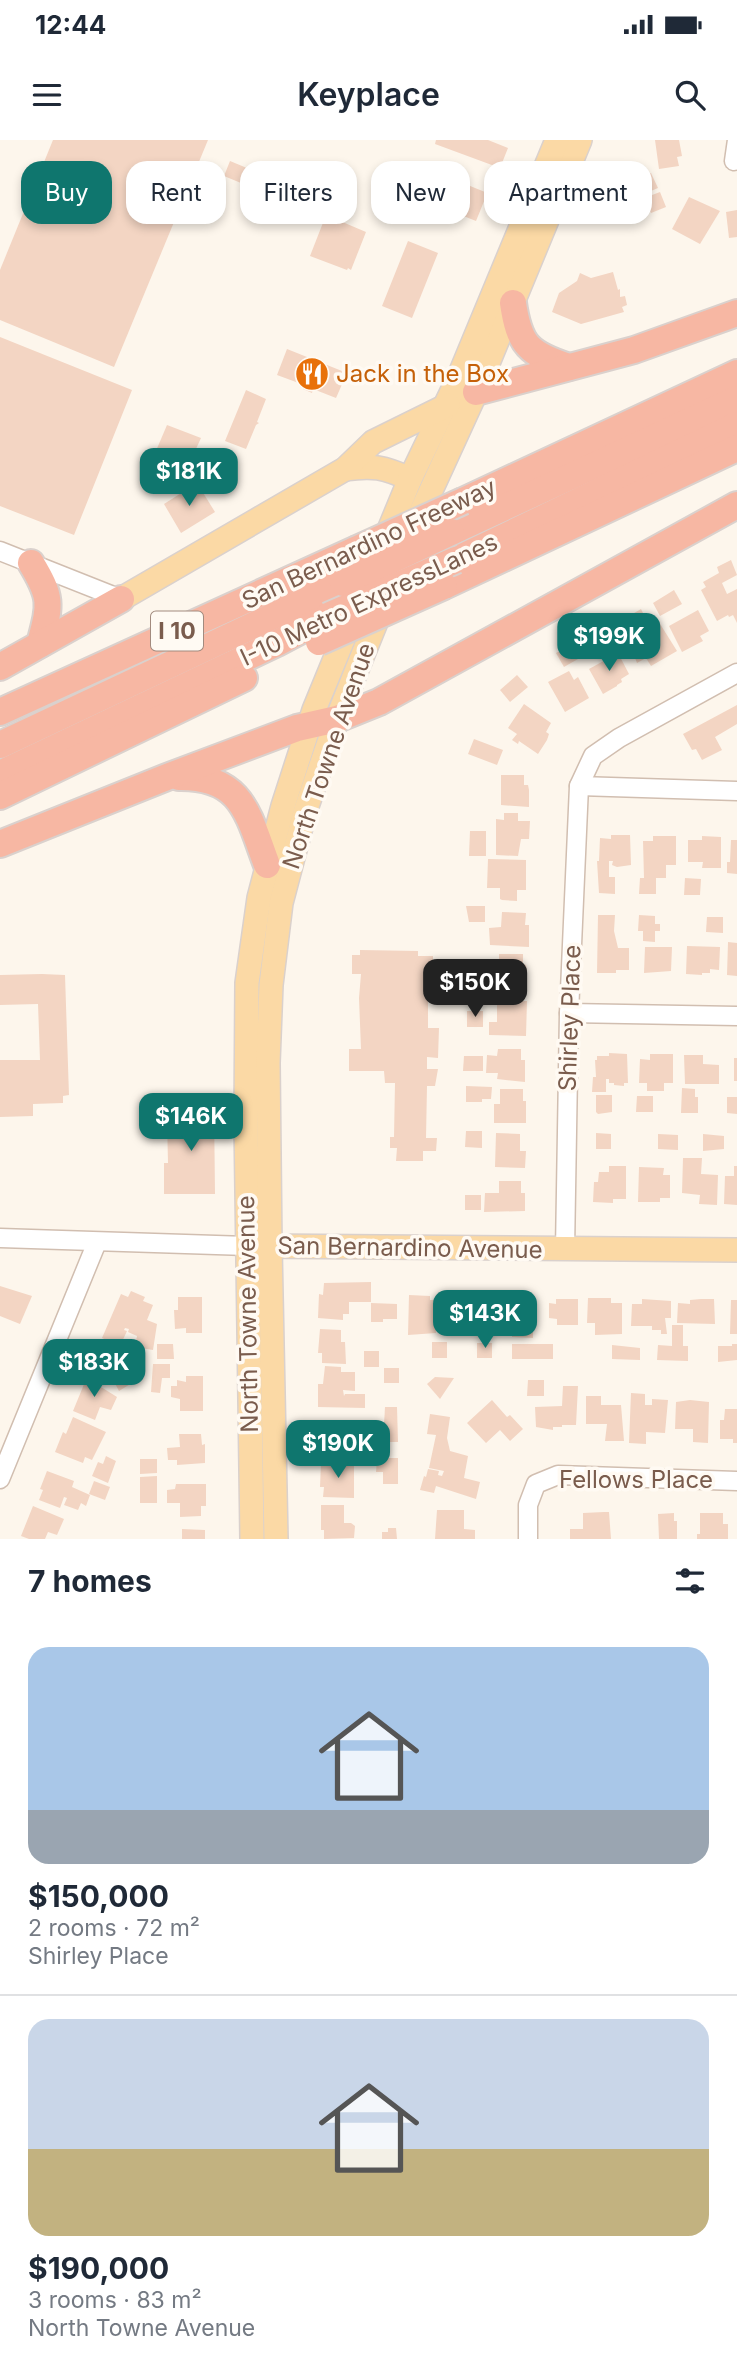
<!DOCTYPE html>
<meta charset="utf-8">
<style>
body{margin:0;font-family:Inter,sans-serif;background:#f6f6f7;color:#1f2937;height:100vh;display:flex;flex-direction:column;font-size:26px;white-space:nowrap}
*{box-sizing:border-box;margin:0}
p{font-size:23px;color:#747a83}
.icon{flex:none;width:38px;height:38px;fill:none;stroke:currentColor;stroke-width:2;stroke-linecap:round;stroke-linejoin:round}
.map{position:relative;height:1399px;overflow:hidden}
.details{display:flex;flex-direction:column;background:#fff;flex:1}
.details>*{flex:none}
.hud{position:absolute;left:21px;top:21px;width:696px;height:63px;display:flex;gap:14px}
.price{position:absolute;translate:-50% -60px;padding:0 16px;border-radius:14px;background:#0f766e;color:#fff;font-size:23px;line-height:46px;filter:drop-shadow(0 2px 4px #0008)}
.price::after{content:'';position:absolute;left:50%;top:42px;width:21px;height:16px;margin-left:-10px;background:inherit;clip-path:polygon(0 0,100% 0,50% 100%)}
.price.selected{background:#222;color:#fff}
ul{padding:0;list-style:none}
li{display:grid;align-content:center;gap:14px;height:371px;padding:0 28px}
li+li{border-top:2px solid #e0e1e3}
li span{display:grid;place-items:center;height:217px;border-radius:21px;color:#555}
li>.icon{margin-inline-start:auto}
span .icon{width:126px;height:126px;fill:#fffc;stroke-width:1}
li b{font-size:30px}
h2{display:flex;justify-content:space-between;align-items:center;height:84px;padding:0 28px;font-size:30px}
.pill{padding:0 24px;border-radius:21px;background:#fff;box-shadow:0 4px 10px #0003;font-size:24px;line-height:63px}
.pill.selected{background:#0f766e;color:#fff}
.status{display:flex;justify-content:space-between;align-items:center;height:49px;padding:0 35px;background:#fff;direction:ltr}
.status svg{height:19px;fill:currentColor}
header{display:flex;justify-content:space-between;align-items:center;height:91px;padding:0 28px;background:#fff;font-size:32px;font-weight:600}
.map>svg:first-child{display:block}
.building{fill:#f3d5c3}
.lines{fill:none;stroke-linecap:round;stroke-linejoin:round}
.minor-casing{stroke:#d1beb0;stroke-width:21}
.major-casing{stroke:#dad1cd;stroke-width:26}
.highway-casing{stroke:#dad1cd;stroke-width:30}
.minor{stroke:#fff;stroke-width:18}
.major{stroke:#fbd9a5;stroke-width:23}
.highway{stroke:#f7b7a3;stroke-width:26}
.highway-bridge-casing{stroke:#dad1cd;stroke-width:30;stroke-linecap:butt}
.highway-bridge{stroke:#f7b7a3;stroke-width:26}
.labels{text-anchor:middle;stroke-width:7;stroke-linejoin:round;paint-order:stroke}
.shield{fill:#fffaf3;stroke:#a28b7f;stroke-width:2}
.shield-label{font-size:23px;font-weight:bold;fill:#7a5c4d}
.food-label{font-size:24px;fill:#c56008;stroke:#fffaf3;text-anchor:start}
.street-label{font-size:24px;fill:#7a5c4d;stroke:#fffaf3}
</style>
<div class="status"><b>12:44</b><svg viewBox="0 0 49 12"><path d="M0 12V9h3v3zM5 12V6h3v6zM10 12V3h3v9zM15 12V0h3v12zM26 1h20v11H26zM47 4h2v5h-2z"/></svg></div>
<header><svg class="icon" aria-label="menu" viewBox="0 0 24 24"><path d="M4 6h16M4 12h16M4 18h16"/></svg>Keyplace<svg class="icon" aria-label="search" viewBox="0 0 24 24"><circle cx="10" cy="10" r="6"/><path d="M15 15l6 6"/></svg></header>
<div class="map">
<svg width="737" height="1399" viewBox="0 0 737 1399">
<rect width="100%" height="100%" fill="#fdf6ec"/>
<g class="building">
<polygon points="53,0 208,0 114,227 0,180 0,130"/>
<polygon points="436,0 488,0 508,8 500,28 435,4"/>
<polygon points="655,0 679,0 682,16 677,17 679,26 659,29"/>
<polygon points="230,21 259,33 253,48 224,36"/>
<polygon points="418,25 485,52 487,54 476,81 406,53"/>
<polygon points="651,33 658,48 627,61 622,50 638,43 636,40"/>
<polygon points="660,52 666,67 651,73 644,58"/>
<polygon points="689,57 720,71 700,104 672,89"/>
<polygon points="737,70 737,97 729,98 726,72"/>
<polygon points="326,75 366,92 351,130 348,128 347,130 310,116"/>
<polygon points="408,101 438,113 412,178 382,166"/>
<polygon points="613,132 618,150 620,149 620,157 625,156 627,165 622,167 624,172 581,184 552,172 559,153 577,141 580,133 591,138"/>
<polygon points="0,197 132,250 74,395 0,366"/>
<polygon points="287,209 347,233 336,258 313,249 312,253 303,249 304,245 277,235"/>
<polygon points="246,250 266,259 257,282 259,283 256,285 246,309 225,301"/>
<polygon points="167,285 201,298 189,324 166,339 147,332"/>
<polygon points="197,343 215,372 181,393 164,364"/>
<polygon points="731,420 737,435 722,443 727,454 737,449 737,483 733,475 729,477 728,475 717,481 701,450 706,447 703,442 719,433 717,427"/>
<polygon points="674,450 682,464 660,476 653,463"/>
<polygon points="641,469 644,475 632,482 629,476"/>
<polygon points="698,470 709,491 700,496 703,501 682,512 669,486"/>
<polygon points="657,479 677,511 651,526 646,518 637,523 626,495"/>
<polygon points="611,482 619,496 604,504 597,490"/>
<polygon points="571,505 578,519 564,527 556,513"/>
<polygon points="618,513 629,534 621,539 622,542 617,545 617,546 603,554 589,529"/>
<polygon points="569,531 574,540 578,537 589,558 565,572 548,542"/>
<polygon points="517,535 528,547 510,562 500,550"/>
<polygon points="524,564 551,583 546,592 549,594 547,600 538,614 519,601 518,604 512,600 517,594 508,588"/>
<polygon points="737,565 737,584 715,597 722,610 702,620 696,609 692,610 683,594"/>
<polygon points="474,599 503,610 497,625 468,614"/>
<polygon points="501,635 524,635 524,645 528,645 529,650 529,667 501,665"/>
<polygon points="504,673 518,673 518,681 530,681 529,699 521,699 518,716 496,715 496,679 504,680"/>
<polygon points="470,691 486,691 486,716 469,716"/>
<polygon points="611,695 630,695 631,725 617,727 612,725 613,721 609,721 609,737 615,737 615,754 599,753 597,721 599,721 600,698 611,699"/>
<polygon points="653,696 676,696 676,725 666,725 666,738 656,738 656,754 639,754 640,738 644,738 643,701 653,701"/>
<polygon points="702,696 721,697 721,728 702,728 703,722 688,722 688,700 702,700"/>
<polygon points="731,700 737,700 737,734 727,733 727,722 730,722"/>
<polygon points="488,719 526,720 526,750 517,750 517,761 502,760 500,759 500,748 487,748"/>
<polygon points="685,738 701,739 700,755 684,755"/>
<polygon points="466,766 485,766 485,782 469,782"/>
<polygon points="502,772 526,773 525,785 529,785 529,807 490,805 489,788 501,787"/>
<polygon points="598,775 615,775 614,791 618,808 629,808 629,830 616,830 616,833 597,833"/>
<polygon points="639,775 655,776 655,784 660,784 660,791 655,791 655,802 643,801 643,791 638,791"/>
<polygon points="707,777 723,777 723,793 706,792"/>
<polygon points="728,802 737,803 737,836 727,835"/>
<polygon points="687,806 720,807 719,830 710,829 710,833 702,833 702,835 686,834"/>
<polygon points="645,807 672,807 671,831 644,833"/>
<polygon points="360,810 418,811 418,816 433,816 433,834 428,834 428,888 439,888 438,918 427,917 427,929 438,929 435,946 427,946 426,998 437,998 436,1011 423,1011 423,1021 396,1021 397,1008 390,1008 390,997 394,997 395,943 385,943 384,931 349,931 349,909 361,909 359,858 361,834 352,834 352,815 360,815"/>
<polygon points="499,814 523,814 523,824 526,825 527,831 527,847 494,847 494,837 489,838 490,821 499,821"/>
<polygon points="468,825 484,826 484,842 465,841 465,827"/>
<polygon points="42,834 65,835 69,955 63,956 63,963 33,964 33,976 0,977 0,920 40,920 38,864 0,865 0,835"/>
<polygon points="497,861 527,861 526,896 489,895 489,882 497,882"/>
<rect x="467" y="871" width="16" height="16"/>
<polygon points="498,909 521,909 521,920 525,920 525,942 497,939 498,933 486,933 487,915 497,916"/>
<polygon points="609,913 627,914 628,943 624,943 624,946 614,945 614,943 609,943 609,939 606,939 606,952 592,952 593,937 596,937 595,920 597,920 597,916 609,916"/>
<polygon points="650,914 673,914 673,943 664,943 664,951 647,951 647,943 639,943 640,919 650,920"/>
<polygon points="684,915 703,915 703,924 719,925 719,944 685,944"/>
<polygon points="464,916 483,916 483,931 463,931"/>
<rect x="734" y="918" width="3" height="23"/>
<polygon points="466,946 492,947 491,959 482,959 482,962 466,962"/>
<polygon points="682,948 695,949 695,957 698,957 698,973 681,973"/>
<polygon points="500,949 523,949 523,961 526,961 526,983 494,983 494,964 500,964"/>
<polygon points="596,955 612,955 612,972 598,974 596,972"/>
<polygon points="637,956 653,956 653,972 636,972"/>
<polygon points="727,957 737,957 737,974 727,973"/>
<polygon points="185,966 214,966 215,1054 164,1054 164,1023 168,1023 167,980 185,980 185,973 179,973 179,968"/>
<polygon points="466,991 482,991 482,1008 465,1007"/>
<polygon points="496,993 520,994 520,1011 526,1011 525,1028 495,1027"/>
<polygon points="596,993 611,994 611,1009 596,1009"/>
<polygon points="658,994 678,995 678,1010 658,1009"/>
<polygon points="703,994 724,996 724,1009 703,1011"/>
<polygon points="683,1018 702,1018 701,1034 718,1035 717,1065 699,1064 700,1055 682,1053"/>
<polygon points="609,1026 626,1026 626,1059 613,1059 613,1063 593,1062 594,1042 598,1042 599,1032 609,1032"/>
<polygon points="734,1026 737,1026 737,1065 724,1064 725,1036 734,1036"/>
<polygon points="639,1027 664,1028 663,1035 670,1035 670,1058 660,1058 660,1062 638,1062"/>
<polygon points="499,1041 521,1041 521,1053 525,1053 525,1071 484,1072 485,1053 499,1053"/>
<rect x="465" y="1055" width="16" height="15"/>
<polygon points="371,1142 371,1162 349,1162 349,1174 343,1174 343,1180 318,1178 319,1154 323,1155 324,1143"/>
<polygon points="0,1146 32,1156 20,1184 0,1176"/>
<polygon points="131,1151 145,1157 143,1161 153,1165 147,1180 157,1184 153,1210 135,1207 137,1196 128,1192 129,1189 125,1188 124,1190 127,1191 120,1206 102,1198 121,1154 128,1157"/>
<polygon points="409,1155 430,1156 430,1160 435,1160 436,1193 408,1195"/>
<polygon points="462,1156 486,1158 484,1191 471,1191 471,1184 451,1184 452,1160 462,1161"/>
<polygon points="178,1157 202,1157 202,1193 186,1193 186,1188 175,1189 174,1170 178,1170"/>
<polygon points="498,1158 533,1163 533,1198 512,1197 512,1182 496,1182"/>
<polygon points="588,1158 611,1158 611,1163 622,1163 622,1194 595,1195 595,1183 587,1183"/>
<polygon points="556,1159 578,1159 578,1185 557,1185 557,1179 549,1178 549,1163 556,1164"/>
<polygon points="642,1159 671,1161 671,1178 665,1178 667,1194 661,1194 661,1190 652,1190 652,1186 631,1186 632,1164 642,1164"/>
<polygon points="701,1159 714,1159 715,1184 677,1183 678,1163 690,1164 690,1160"/>
<polygon points="731,1160 737,1160 737,1194 730,1194"/>
<polygon points="371,1163 397,1164 397,1179 383,1179 383,1182 371,1182"/>
<polygon points="672,1185 683,1185 683,1206 688,1206 688,1221 657,1220 658,1205 672,1206"/>
<polygon points="320,1189 341,1190 341,1202 345,1202 346,1224 322,1223 322,1213 318,1213"/>
<rect x="432" y="1202" width="15" height="16"/>
<rect x="477" y="1203" width="15" height="15"/>
<polygon points="157,1204 173,1204 174,1219 157,1219"/>
<rect x="512" y="1204" width="41" height="15"/>
<polygon points="732,1204 737,1204 737,1220 718,1222 718,1206 732,1206"/>
<polygon points="612,1205 640,1208 640,1220 612,1219"/>
<rect x="364" y="1211" width="15" height="16"/>
<polygon points="153,1224 170,1224 170,1238 162,1238 160,1253 151,1252"/>
<polygon points="325,1226 341,1227 341,1232 355,1232 355,1251 343,1250 344,1256 345,1254 365,1254 365,1268 318,1267 318,1244 323,1244"/>
<rect x="384" y="1228" width="15" height="15"/>
<polygon points="124,1229 132,1243 119,1251 111,1236"/>
<polygon points="186,1236 203,1236 203,1271 180,1271 180,1259 171,1257 171,1246 177,1246 177,1240 186,1242"/>
<polygon points="87,1237 102,1243 101,1247 117,1257 111,1270 100,1267 95,1280 73,1271"/>
<polygon points="435,1237 454,1238 440,1259 427,1244"/>
<polygon points="528,1240 544,1240 544,1256 527,1256"/>
<polygon points="563,1246 578,1246 576,1285 562,1285 562,1287 553,1287 553,1290 536,1287 535,1267 562,1266"/>
<polygon points="631,1253 645,1254 645,1265 652,1265 652,1259 668,1260 665,1293 646,1292 646,1304 629,1303"/>
<polygon points="586,1256 601,1256 601,1265 621,1265 624,1301 605,1301 607,1284 586,1284"/>
<polygon points="492,1260 507,1277 510,1275 523,1289 510,1301 500,1290 486,1303 467,1283"/>
<polygon points="690,1260 709,1262 708,1303 693,1302 693,1289 675,1289 676,1262"/>
<polygon points="385,1267 397,1267 398,1302 383,1302"/>
<polygon points="725,1269 737,1269 737,1303 733,1303 733,1299 720,1299 720,1280 724,1280"/>
<polygon points="430,1274 450,1277 447,1298 450,1311 468,1316 464,1338 480,1342 476,1359 436,1346 434,1353 420,1350 424,1336 426,1337 428,1329 439,1331 438,1335 442,1336 444,1331 429,1328 436,1295 427,1294"/>
<polygon points="73,1277 106,1292 92,1320 85,1317 83,1323 55,1312 63,1292 66,1294"/>
<polygon points="320,1284 347,1284 347,1302 366,1302 365,1311 320,1311"/>
<polygon points="179,1294 201,1294 202,1305 205,1304 205,1323 177,1325 177,1320 168,1320 167,1308 180,1307"/>
<polygon points="106,1316 116,1321 108,1343 92,1336 98,1322 103,1324"/>
<polygon points="383,1318 398,1318 398,1344 383,1344 383,1332 376,1332 377,1320 383,1320"/>
<polygon points="140,1319 157,1319 157,1333 140,1334"/>
<polygon points="321,1323 354,1324 354,1358 323,1357 324,1347 320,1347"/>
<polygon points="47,1331 74,1341 72,1347 90,1355 86,1366 81,1363 78,1370 64,1365 67,1358 64,1357 60,1368 39,1360 43,1350 40,1349"/>
<polygon points="157,1336 157,1363 140,1363 140,1337"/>
<polygon points="94,1341 110,1347 105,1360 89,1354"/>
<polygon points="176,1344 206,1344 206,1366 201,1366 201,1376 180,1377 180,1363 167,1363 167,1350 175,1349"/>
<polygon points="321,1365 344,1365 344,1383 351,1383 355,1386 354,1398 324,1399 324,1390 321,1390"/>
<polygon points="33,1366 64,1379 57,1395 48,1392 45,1399 29,1399 21,1396"/>
<polygon points="437,1370 464,1370 464,1389 475,1390 475,1399 435,1399"/>
<polygon points="604,1372 609,1372 611,1399 570,1399 570,1389 583,1389 583,1373"/>
<polygon points="674,1373 674,1381 677,1381 677,1399 659,1399 658,1374"/>
<polygon points="700,1373 723,1373 723,1384 728,1384 728,1399 697,1399 697,1394 700,1394"/>
<polygon points="388,1388 396,1388 397,1399 382,1399 382,1392 388,1392"/>
<polygon points="182,1389 205,1390 205,1399 182,1399"/>
</g>
<g class="lines">
<g class="minor-casing">
<g id="minor">
<polyline points="734,21 737,0"/>
<polyline points="0,411 121,459"/>
<polyline points="579,646 737,651"/>
<polyline points="569,873 737,876"/>
<polyline points="0,1098 247,1106"/>
<polyline points="565,1110 569,873 579,646 593,616 619,598 737,533"/>
<polyline points="0,1339 97,1102"/>
<polyline points="528,1399 528,1365 536,1344 558,1335 737,1341"/>
</g>
</g>
<g class="major-casing">
<g id="major">
<path d="M345,329C373,325 384,327 410,339"/>
<polyline points="411,394 476,252 580,0"/>
<polyline points="382,407 410,339 458,239 557,0"/>
<polyline points="121,459 345,329 373,302 448,265"/>
<polyline points="257,1106 737,1110"/>
<polyline points="252,1399 246,981 247,843 259,758 283,666 314,570 351,480"/>
<polyline points="276,1399 270,1106 268,923 271,845 281,763 305,672 337,579 383,465"/>
</g>
</g>
<g class="highway-casing">
<g id="highway">
<path d="M513,163C519,205 529,214 569,227"/>
<polyline points="476,252 634,210 737,173"/>
<polyline points="463,361 737,233"/>
<polyline points="451,392 737,259"/>
<polyline points="456,420 737,285"/>
<path d="M31,423C53,459 50,465 40,504"/>
<polyline points="444,446 737,308"/>
<polyline points="0,527 121,459"/>
<polyline points="0,572 355,410"/>
<polyline points="0,605 343,443"/>
<polyline points="0,634 277,503 328,476"/>
<path d="M179,637C243,636 248,675 267,725"/>
<polyline points="0,656 244,538"/>
<polyline points="0,704 167,637 297,588 337,579 379,562 737,365"/>
</g>
</g>
<use href="#minor" class="minor"/>
<use href="#major" class="major"/>
<use href="#highway" class="highway"/>
<g class="highway-bridge-casing">
<g id="highway-bridge">
<polyline points="355,410 463,361"/>
<polyline points="343,443 451,392"/>
<polyline points="328,476 456,420"/>
<polyline points="319,502 444,446"/>
</g>
</g>
<use href="#highway-bridge" class="highway-bridge"/>
</g>
<defs>
<g id="restaurant-disc" transform="scale(1.75)"><circle r="9.5" fill="#e8710a" stroke="#fffaf3"/><path d="M-5-6h1v4h1v-4h1v4h1v-4h1v5L-1.5 .5V6h-2V.5L-5-1ZM5-6V6H3V1.5H1.5Q1.5-4 5-6Z" fill="#fff"/></g>
</defs>
<g fill-rule="evenodd">
<use href="#restaurant-disc" x="312" y="234"/>
</g>
<g class="labels">
<rect class="shield" x="151" y="471.5" width="52" height="39" rx="5"/>
<g class="shield-label">
<text x="177" y="499">I 10</text>
</g>
<g class="food-label">
<text x="336" y="242">Jack in the Box</text>
</g>
<g class="street-label">
<text transform="translate(369 404) rotate(-25)" y="8">San Bernardino Freeway</text>
<text transform="translate(369 460) rotate(-25)" y="8">I-10 Metro ExpressLanes</text>
<text transform="translate(329 616) rotate(-71)" y="8">North Towne Avenue</text>
<text transform="translate(570 878) rotate(-88)" y="8">Shirley Place</text>
<text transform="translate(410 1108) rotate(1)" y="8">San Bernardino Avenue</text>
<text transform="translate(248 1174) rotate(-91)" y="8">North Towne Avenue</text>
<text x="636" y="1348">Fellows Place</text>
</g>
</g>
</svg>
<b class="price" style="left:189px;top:368px">$181K</b>
<b class="price" style="left:609px;top:533px">$199K</b>
<b class="price selected" style="left:475px;top:879px">$150K</b>
<b class="price" style="left:191px;top:1013px">$146K</b>
<b class="price" style="left:485px;top:1210px">$143K</b>
<b class="price" style="left:94px;top:1259px">$183K</b>
<b class="price" style="left:338px;top:1340px">$190K</b>
<div class="hud">
<a class="pill selected">Buy</a>
<a class="pill">Rent</a>
<a class="pill">Filters</a>
<a class="pill">New</a>
<a class="pill">Apartment</a>
</div>
</div>
<section class="details">
<h2>7 homes<svg class="icon" aria-label="filters" viewBox="0 0 24 24"><path d="M4 7h16M4 17h16"/><circle cx="9" cy="7" r="2"/><circle cx="15" cy="17" r="2"/></svg></h2>
<ul>
<li><span style="background:linear-gradient(#a9c7e8 75%,#9aa5b1 0)"><svg class="icon" aria-label="home" viewBox="0 0 24 24"><path d="M3 11l9-7 9 7M6 9v11h12V9"/></svg></span><div><b>$150,000</b><p>2 rooms · 72 m²</p><p>Shirley Place</p></div></li>
<li><span style="background:linear-gradient(#c9d6e8 60%,#c2b280 0)"><svg class="icon" aria-label="home" viewBox="0 0 24 24"><path d="M3 11l9-7 9 7M6 9v11h12V9"/></svg></span><div><b>$190,000</b><p>3 rooms · 83 m²</p><p>North Towne Avenue</p></div></li>
</ul>
</section>
